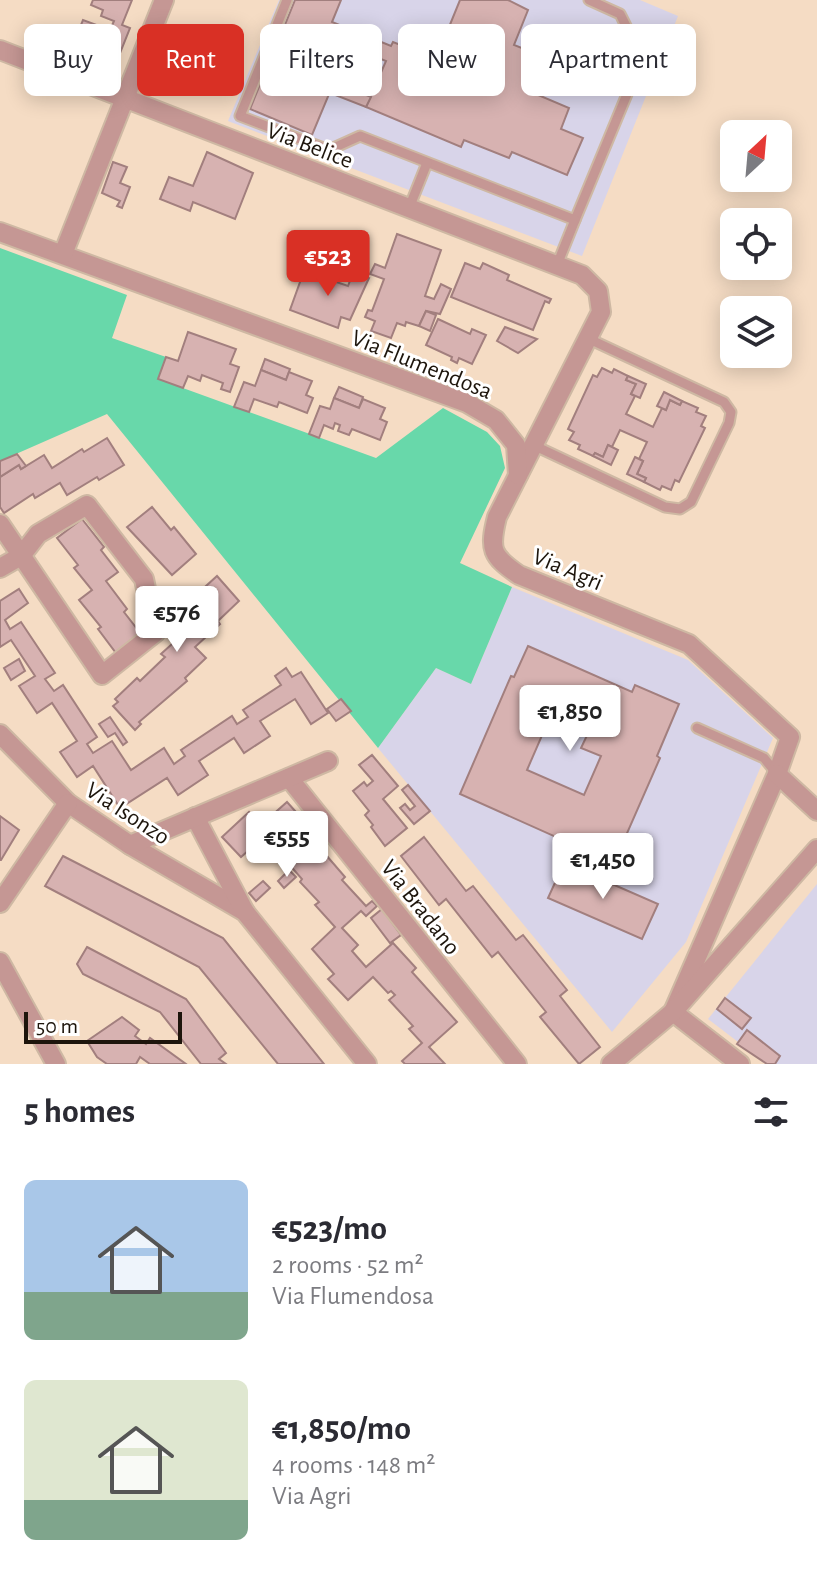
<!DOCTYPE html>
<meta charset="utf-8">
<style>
body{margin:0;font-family:"Alegreya Sans",sans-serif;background:#f7f7f7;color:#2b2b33;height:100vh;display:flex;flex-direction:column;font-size:30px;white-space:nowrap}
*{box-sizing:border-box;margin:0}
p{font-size:26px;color:#7c7c81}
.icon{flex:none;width:44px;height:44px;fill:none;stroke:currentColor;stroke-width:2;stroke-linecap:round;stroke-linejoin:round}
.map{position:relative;height:1064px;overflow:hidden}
.sheet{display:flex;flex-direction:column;background:#fff;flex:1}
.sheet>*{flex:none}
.top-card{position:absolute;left:24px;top:24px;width:770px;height:72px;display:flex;gap:16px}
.needle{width:52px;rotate:26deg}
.tools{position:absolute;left:720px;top:120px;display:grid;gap:16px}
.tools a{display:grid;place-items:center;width:72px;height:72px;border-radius:12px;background:#fff;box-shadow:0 4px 20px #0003;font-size:40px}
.scale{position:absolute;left:24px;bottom:20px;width:158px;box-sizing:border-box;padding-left:8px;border:4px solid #1d150c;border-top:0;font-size:22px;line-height:28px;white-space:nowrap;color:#1d150c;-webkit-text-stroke:6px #fff;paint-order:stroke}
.price{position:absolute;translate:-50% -68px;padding:0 18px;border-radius:8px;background:#fff;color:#222;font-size:26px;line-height:52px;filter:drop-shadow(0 2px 4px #0008)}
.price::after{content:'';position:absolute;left:50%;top:48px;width:24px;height:18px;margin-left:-12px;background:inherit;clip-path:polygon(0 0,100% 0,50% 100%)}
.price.selected{background:#d93025;color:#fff}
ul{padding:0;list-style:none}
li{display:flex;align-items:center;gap:24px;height:200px;padding:0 24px}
li span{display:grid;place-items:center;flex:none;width:224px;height:160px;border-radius:12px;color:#555}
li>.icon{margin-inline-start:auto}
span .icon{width:96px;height:96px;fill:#fffc;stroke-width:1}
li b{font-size:34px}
h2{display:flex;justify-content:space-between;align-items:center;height:96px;padding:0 24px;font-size:34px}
.tag{padding:0 28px;border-radius:12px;background:#fff;box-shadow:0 4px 20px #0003;font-size:28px;line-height:72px}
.tag.selected{background:#d93025;color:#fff}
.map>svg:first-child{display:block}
.education{fill:#d8d4e9}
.green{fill:#68d8aa}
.building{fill:#d7b2b1;stroke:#a27f7e;stroke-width:2;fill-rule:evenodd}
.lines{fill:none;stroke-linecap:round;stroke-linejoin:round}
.service-casing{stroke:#ceb8a3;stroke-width:13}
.minor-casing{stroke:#ceb8a3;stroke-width:22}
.service{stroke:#c59794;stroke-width:9}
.minor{stroke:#c59794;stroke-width:18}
.labels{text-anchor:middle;stroke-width:6;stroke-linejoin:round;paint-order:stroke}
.street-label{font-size:24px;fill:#1d150c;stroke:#fff}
</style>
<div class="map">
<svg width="817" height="1064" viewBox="0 0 817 1064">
<rect width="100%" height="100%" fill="#f5dcc4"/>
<g class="education">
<polygon points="279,0 640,0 678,16 582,256 228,121"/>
<polygon points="512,587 688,660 773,738 686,942 612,1032 378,748 436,668 471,684"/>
<polygon points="817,884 817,1064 767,1064 708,1019"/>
</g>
<polygon class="green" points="0,248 127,295 112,338 166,357 158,379 376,458 443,408 487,432 500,446 505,468 460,563 512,587 471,684 436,668 378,748 107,414 0,461"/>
<g class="building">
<polygon points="93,0 132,0 122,25 130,28 114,68 93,63 94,60 84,56 83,59 69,54 83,20 110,30 114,21 101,16 103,10 91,5"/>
<polygon points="295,0 341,0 332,22 391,46 393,42 436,59 460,0 508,0 528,10 514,45 527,50 523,61 534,65 529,75 537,78 531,92 569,108 561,129 583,138 567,175 512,152 509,158 464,140 461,147 366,107 386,61 349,46 312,135 250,109 270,60 279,63 284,50 276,47"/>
<polygon points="349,46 358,49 343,85 371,97 366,107 330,93"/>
<polygon points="207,152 253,173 235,219 193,202 190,211 160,199 169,177 193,186"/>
<polygon points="113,162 127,167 120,183 130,187 122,208 117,206 120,201 102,193"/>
<polygon points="397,234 441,250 425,296 434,299 441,284 451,289 440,314 426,311 419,326 406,322 405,326 397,323 391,338 371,331 375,321 365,317 368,310 372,311 384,279 370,274 375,264 385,268"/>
<polygon points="465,263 480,269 483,263 509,275 507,280 551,299 549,303 545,301 533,330 451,297"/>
<polygon points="304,271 348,286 353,273 369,278 350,320 341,317 338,328 290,310"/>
<polygon points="426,311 436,315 430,331 419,326"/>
<polygon points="438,319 470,334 472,329 486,335 472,364 459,358 457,363 451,360 452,357 426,345"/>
<polygon points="505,327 537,339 518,353 497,341"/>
<polygon points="188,332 236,349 230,364 239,367 230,392 221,389 223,383 202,375 200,381 188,376 183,388 158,379 166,357 178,361"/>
<polygon points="265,359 290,369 286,380 261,370"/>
<polygon points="602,368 612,373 614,369 628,376 626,380 636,384 631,394 635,396 626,414 653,427 662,408 666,410 670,400 680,405 682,401 698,408 696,412 706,416 701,426 705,428 679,482 675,480 671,490 662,486 660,490 644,482 646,478 637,474 643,461 639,459 647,442 620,430 612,447 608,445 603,457 595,453 593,456 578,449 580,445 569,440 574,432 568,429 593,375 597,377"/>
<polygon points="261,370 286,380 289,372 312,381 306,395 313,398 307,413 279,402 277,407 254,399 249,412 234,407 244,382 255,386"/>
<polygon points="628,376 646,384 640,398 631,394 636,384 626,380"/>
<polygon points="339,387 363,397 359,408 334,398"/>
<polygon points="664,392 682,401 680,405 670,400 666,410 657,406"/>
<polygon points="334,398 359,408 363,399 385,408 380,419 387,422 380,440 352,429 349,435 338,431 340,425 335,423 333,429 324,425 319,438 309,434 320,406 330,409"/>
<polygon points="107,438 124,465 99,480 97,477 67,495 60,483 35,498 33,494 4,513 0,507 0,477 19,465 21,469 44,455 52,468 82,449 84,452"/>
<polygon points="608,445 618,450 611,465 593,456 595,453 603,457"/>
<polygon points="17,454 26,466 21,469 19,465 0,477 0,461"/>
<polygon points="635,457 643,461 637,474 646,478 644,482 627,474"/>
<polygon points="152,507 171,530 174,527 196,554 172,575 127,527"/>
<polygon points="82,519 104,547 101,550 118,572 106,581 127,609 124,612 141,634 116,653 98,629 101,627 79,600 92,590 74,568 78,565 57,538"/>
<polygon points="217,576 239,601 218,621 220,624 195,647 206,658 185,678 187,681 139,722 141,724 135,730 113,706 118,702 115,699 137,678 140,681 165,657 161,654 182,635 172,624 197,601 194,597"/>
<polygon points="19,589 28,603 5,620 10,629 21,622 55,673 45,679 54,691 63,685 97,737 87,744 93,753 112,741 131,770 164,748 174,764 185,756 181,750 232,716 237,724 248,717 243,710 281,685 275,676 286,668 292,677 301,672 328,713 311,724 295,699 260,721 270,736 244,753 234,738 199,761 208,775 178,795 167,778 120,808 93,766 77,777 60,752 77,741 52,703 37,713 19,686 35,676 11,640 0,647 0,601"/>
<path d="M528,646L632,692L635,685L679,704L657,756L660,758L614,863L460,794L511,676L514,677ZM553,710L591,727L581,748L601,756L584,795L527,770Z"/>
<polygon points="19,659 25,671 11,680 4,668"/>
<polygon points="341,699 351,711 336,721 327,709"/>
<polygon points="110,717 127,742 123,745 115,733 108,737 99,724"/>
<polygon points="372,755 398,786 383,799 407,828 385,846 371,827 373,825 365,815 369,811 353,791 364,782 367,786 373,781 359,765"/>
<polygon points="408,785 430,811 414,824 400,808 405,804 410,810 415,806 402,790"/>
<polygon points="287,802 305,822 301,826 345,877 342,880 366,906 372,901 377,906 366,916 361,911 342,928 358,945 352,951 366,967 393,943 416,968 412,972 457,1022 429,1047 445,1064 405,1064 402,1061 422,1043 409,1029 413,1026 389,1000 395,995 391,991 388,993 373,977 348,1000 328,979 334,974 312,949 335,927 315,905 319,902 300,882 302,879 280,854 283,851 267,834 241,857 222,837 249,812 261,825"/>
<polygon points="0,816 19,830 1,860 0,860"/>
<polygon points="424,837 466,891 473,886 516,940 523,935 567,990 560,996 600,1047 579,1064 540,1017 546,1012 498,952 492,957 446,899 439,905 401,856"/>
<polygon points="583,849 595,855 587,873 575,868"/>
<polygon points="63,856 223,938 324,1064 278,1064 199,967 45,886"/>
<polygon points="564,863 658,904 642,939 548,898"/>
<polygon points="289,870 296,877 284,888 278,881"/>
<polygon points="263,881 270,888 256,901 249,893"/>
<polygon points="382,909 401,935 390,943 371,918"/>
<polygon points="87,947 186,999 226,1053 219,1059 226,1064 201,1064 160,1012 83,974 77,964"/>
<polygon points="725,998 751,1018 742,1029 717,1009"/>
<polygon points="122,1017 139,1030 135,1036 146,1044 150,1038 186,1064 150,1064 140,1057 136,1064 107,1064 97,1057 87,1041"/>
<polygon points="747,1030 780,1056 775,1064 767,1064 737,1044"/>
</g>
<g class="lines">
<g class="service-casing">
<g id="service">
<polyline points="287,0 240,116 329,150 360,136 575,220 642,58 620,14 589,0"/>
<polyline points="409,208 427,163"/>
<polyline points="557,265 575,220"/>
<polyline points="533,445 665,507 680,509 691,502 729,423 731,412 724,402 587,338"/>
<polyline points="697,728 764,758 777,774"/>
</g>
</g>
<g class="minor-casing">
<g id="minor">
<path d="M0,50L582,275L598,291L601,312L497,517C489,549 491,556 519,575L689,644L790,737L777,774L673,1012"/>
<polyline points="0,232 467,403 496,420 516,445 518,475"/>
<polyline points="63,254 164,0"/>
<polyline points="0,524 102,675 155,633 144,579 87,505 38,534 21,556 0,568"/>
<polyline points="0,734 68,803 130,845 245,912 367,1064"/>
<polyline points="777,774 817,811"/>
<polyline points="289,778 517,1064"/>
<polyline points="195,817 245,912"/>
<polyline points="130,845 328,761"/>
<polyline points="0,903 68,803"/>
<polyline points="0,962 56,1064"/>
<polyline points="673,1012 740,1064"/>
<polyline points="611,1064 673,1012 817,849"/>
</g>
</g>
<use href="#service" class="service"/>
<use href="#minor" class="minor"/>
</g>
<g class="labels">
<g class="street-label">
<text transform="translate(310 145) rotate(21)" y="8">Via Belice</text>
<text transform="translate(422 364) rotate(22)" y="8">Via Flumendosa</text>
<text transform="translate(568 569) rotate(23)" y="8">Via Agri</text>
<text transform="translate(128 813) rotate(33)" y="8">Via Isonzo</text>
<text transform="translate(421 907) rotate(52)" y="8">Via Bradano</text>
</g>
</g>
</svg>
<div class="tools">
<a><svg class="needle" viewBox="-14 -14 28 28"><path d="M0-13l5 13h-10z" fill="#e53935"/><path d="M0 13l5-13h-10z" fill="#7c7c81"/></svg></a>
<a><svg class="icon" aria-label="locate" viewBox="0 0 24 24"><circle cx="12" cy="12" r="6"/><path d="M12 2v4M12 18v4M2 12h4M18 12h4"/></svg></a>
<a><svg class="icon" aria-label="layers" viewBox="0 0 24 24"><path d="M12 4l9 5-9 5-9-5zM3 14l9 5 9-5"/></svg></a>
</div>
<div class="scale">50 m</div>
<b class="price selected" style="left:328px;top:298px">€523</b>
<b class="price" style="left:177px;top:654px">€576</b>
<b class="price" style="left:570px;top:753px">€1,850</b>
<b class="price" style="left:287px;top:879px">€555</b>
<b class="price" style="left:603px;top:901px">€1,450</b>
<div class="top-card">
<a class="tag">Buy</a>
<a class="tag selected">Rent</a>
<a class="tag">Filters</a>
<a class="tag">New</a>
<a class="tag">Apartment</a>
</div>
</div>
<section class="sheet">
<h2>5 homes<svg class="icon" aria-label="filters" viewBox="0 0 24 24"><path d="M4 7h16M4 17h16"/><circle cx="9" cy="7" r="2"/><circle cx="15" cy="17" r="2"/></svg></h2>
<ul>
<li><span style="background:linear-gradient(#a9c7e8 70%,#7fa58c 0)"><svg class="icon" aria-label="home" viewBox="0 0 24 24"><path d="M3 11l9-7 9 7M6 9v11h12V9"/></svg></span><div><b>€523/mo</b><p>2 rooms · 52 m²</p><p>Via Flumendosa</p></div></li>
<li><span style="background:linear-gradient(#dfe7d0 75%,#7fa58c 0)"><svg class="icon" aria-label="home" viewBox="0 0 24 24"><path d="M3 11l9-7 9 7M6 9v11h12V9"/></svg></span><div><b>€1,850/mo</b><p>4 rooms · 148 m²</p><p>Via Agri</p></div></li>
</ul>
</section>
